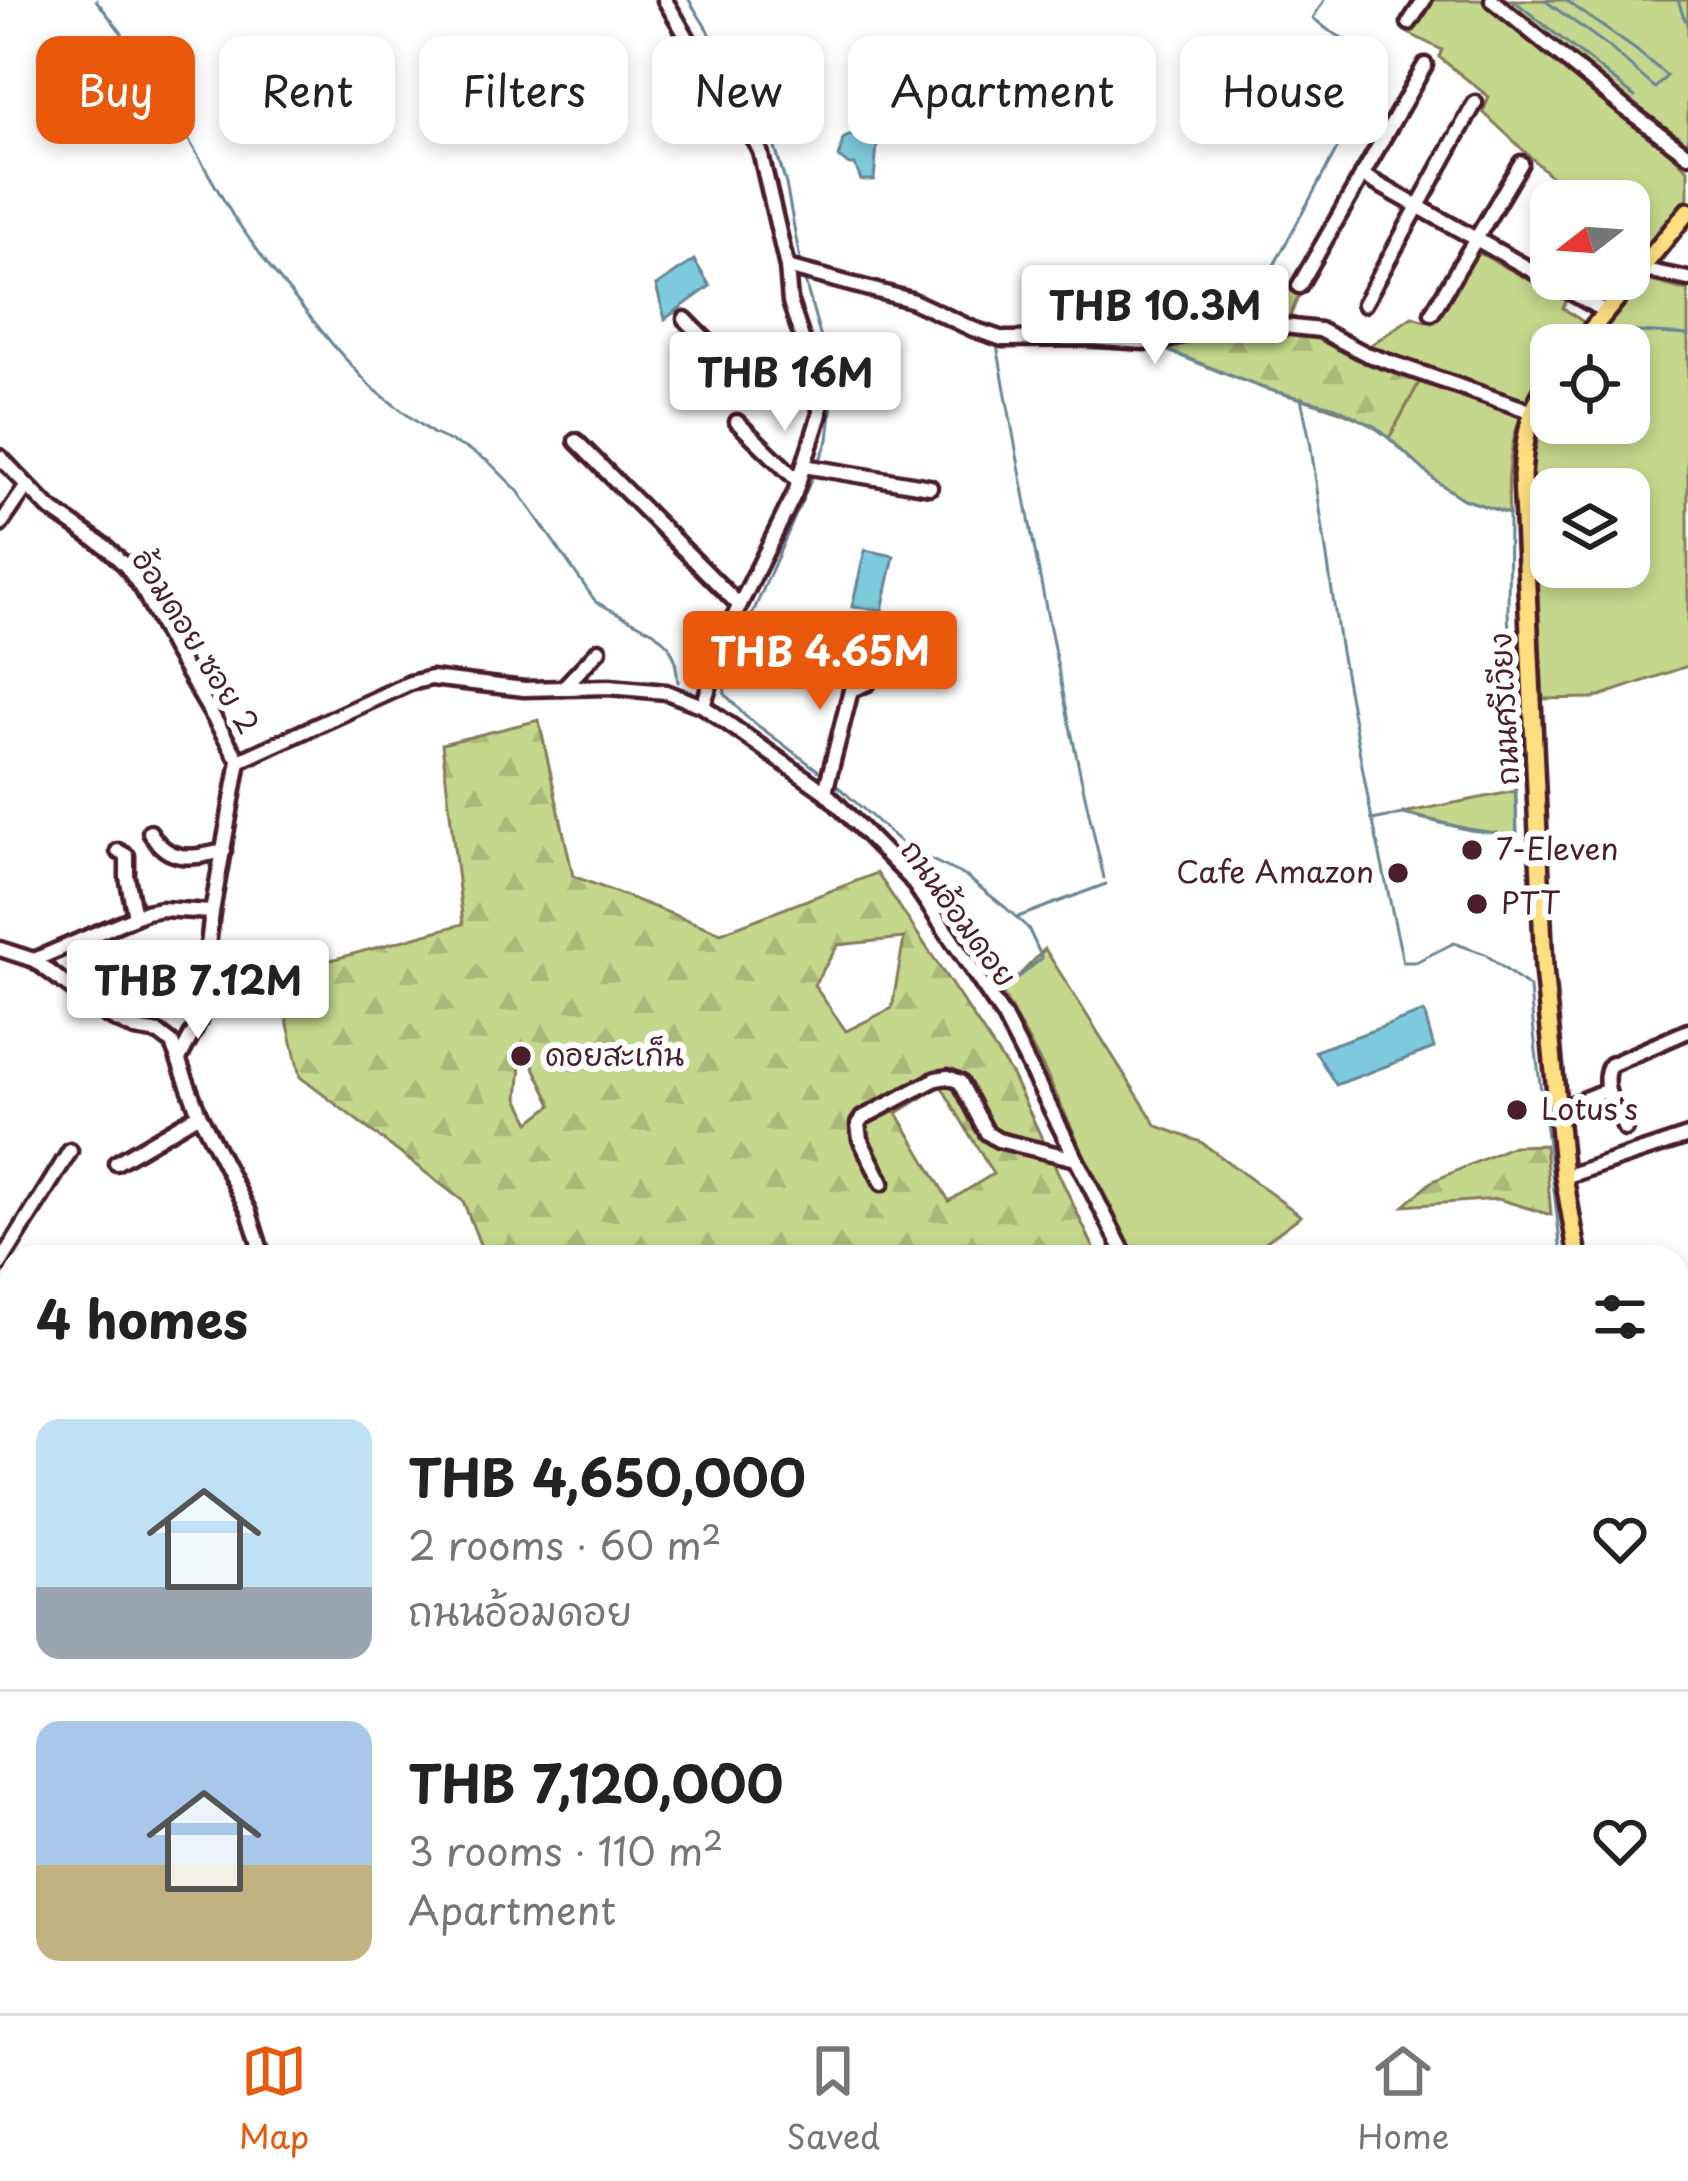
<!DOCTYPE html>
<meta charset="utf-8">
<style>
body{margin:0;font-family:"Playpen Sans","Playpen Sans Thai",sans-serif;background:#f6f6f6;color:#222;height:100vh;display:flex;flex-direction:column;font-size:45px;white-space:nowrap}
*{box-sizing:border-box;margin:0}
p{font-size:39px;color:#767676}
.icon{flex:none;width:66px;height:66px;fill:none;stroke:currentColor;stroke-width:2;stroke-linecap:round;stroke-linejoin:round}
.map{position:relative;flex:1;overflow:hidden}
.drawer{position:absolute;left:0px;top:1245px;width:1689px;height:768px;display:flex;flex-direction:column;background:#fff;border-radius:36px 36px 0 0;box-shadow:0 6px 18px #0003}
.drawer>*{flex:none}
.guide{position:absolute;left:36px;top:36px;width:1617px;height:108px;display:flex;gap:24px}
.needle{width:78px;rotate:253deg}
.tools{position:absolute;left:1530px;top:180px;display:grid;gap:24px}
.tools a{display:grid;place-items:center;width:120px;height:120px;border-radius:24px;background:#fff;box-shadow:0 6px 18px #0003;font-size:60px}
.price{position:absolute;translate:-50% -102px;padding:0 27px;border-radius:12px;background:#fff;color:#222;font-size:39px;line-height:78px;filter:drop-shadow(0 3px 6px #0008)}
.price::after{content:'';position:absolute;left:50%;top:72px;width:36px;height:27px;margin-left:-18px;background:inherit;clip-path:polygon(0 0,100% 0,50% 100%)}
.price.on{background:#ea580c;color:#fff}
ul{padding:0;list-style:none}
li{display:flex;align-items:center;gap:36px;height:300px;padding:0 36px}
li+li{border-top:3px solid #e0e0e0}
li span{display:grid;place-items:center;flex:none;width:336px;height:240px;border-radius:24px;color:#555}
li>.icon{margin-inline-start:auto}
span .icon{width:144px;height:144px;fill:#fffc;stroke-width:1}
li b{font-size:51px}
h2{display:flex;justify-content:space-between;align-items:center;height:144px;padding:0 36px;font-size:51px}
.chip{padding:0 42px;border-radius:24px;background:#fff;box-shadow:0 6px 18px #0003;font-size:42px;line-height:108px}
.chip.on{background:#ea580c;color:#fff}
.tabs{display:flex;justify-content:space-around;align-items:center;height:168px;border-top:3px solid #e0e0e0;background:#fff;font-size:33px;color:#767676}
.tabs a{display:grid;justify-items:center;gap:6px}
.tabs .on{color:#ea580c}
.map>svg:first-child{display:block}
.green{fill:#c4d78c;stroke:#877b5c;stroke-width:3;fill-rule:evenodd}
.forest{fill:url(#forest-firs);stroke:#877b5c;stroke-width:3;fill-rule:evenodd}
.water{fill:#7dcadc;stroke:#698695;stroke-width:3}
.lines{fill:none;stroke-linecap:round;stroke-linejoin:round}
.stream{stroke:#698695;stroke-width:3}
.river{stroke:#7dcadc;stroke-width:18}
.minor-casing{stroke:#4a1f2b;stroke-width:21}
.major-casing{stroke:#4a1f2b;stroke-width:24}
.minor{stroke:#fff;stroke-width:12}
.major{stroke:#fedf80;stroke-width:15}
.poi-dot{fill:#4a1f2b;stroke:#fff;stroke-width:4.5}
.labels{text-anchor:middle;stroke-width:12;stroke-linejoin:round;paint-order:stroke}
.street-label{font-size:30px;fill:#4a1f2b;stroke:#fff}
.poi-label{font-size:30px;fill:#4a1f2b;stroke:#fff;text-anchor:start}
</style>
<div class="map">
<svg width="1688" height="2013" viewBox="0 0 1688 2013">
<defs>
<pattern id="forest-firs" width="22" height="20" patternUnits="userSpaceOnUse" patternTransform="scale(3)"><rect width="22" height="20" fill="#c4d78c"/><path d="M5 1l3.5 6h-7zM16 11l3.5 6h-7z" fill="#aab879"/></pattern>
</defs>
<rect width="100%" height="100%" fill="#fff"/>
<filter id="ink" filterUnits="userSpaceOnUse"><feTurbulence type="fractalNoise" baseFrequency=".00833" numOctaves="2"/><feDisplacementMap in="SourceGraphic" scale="24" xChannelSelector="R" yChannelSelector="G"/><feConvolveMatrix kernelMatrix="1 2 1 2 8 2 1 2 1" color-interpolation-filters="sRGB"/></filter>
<g filter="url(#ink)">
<g class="green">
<polygon points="1431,0 1481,0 1649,134 1688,170 1688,198 1629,267 1629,201 1551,201 1551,208 1545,202 1559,184 1483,112 1489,97 1439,57 1442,50 1408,33"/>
<polygon points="1500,0 1688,0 1688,146 1615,98"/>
<polygon points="1477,252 1567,300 1563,308 1585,323 1566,345 1551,345 1551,364 1525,403 1369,346 1412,317 1432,323"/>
<path d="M1647,280L1688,291V666L1594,698L1543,699L1532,463L1540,430L1551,403V423H1629V345H1591L1635,289ZM1551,489H1629V567H1551Z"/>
<path d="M1422,377L1522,413C1509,446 1507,478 1509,514L1463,499L1436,481L1389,438Z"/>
<polygon points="1516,791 1517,836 1468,829 1403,813"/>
<polygon points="1045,949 1157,1126 1201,1142 1301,1216 1260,1246 1264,1257 1132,1257 1044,1069 1002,993"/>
<polygon points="1677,1956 1680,1956 1688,2013 1505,2013 1509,2001 1677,2001"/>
</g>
<g class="forest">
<path d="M1234,271L1266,280L1272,277L1299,295L1290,316L1347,337L1348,352L1422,377L1389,438C1356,410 1307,402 1267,389C1234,379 1201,364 1169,351L1158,343Z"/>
<path d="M539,720L573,876L721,933L877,873L1012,1075L1098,1257H485L463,1201L300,1077L285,1011L316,964L463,924L442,744ZM904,938L892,1008L846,1031L814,985L838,945ZM523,1044L552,1105L530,1122L518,1098ZM941,1086L993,1174L949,1201L897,1113Z"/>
<polygon points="1545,1145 1551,1215 1498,1199 1404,1206 1431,1182 1513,1146"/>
</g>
<g class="water">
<polygon points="850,135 875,139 877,146 874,180 861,180 855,165 849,165 839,157 843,139"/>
<polygon points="694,260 710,286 665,319 656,286"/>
<polygon points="865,550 894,556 882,610 852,607"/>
<polygon points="847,617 876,626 859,677 834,668"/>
<polygon points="1424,1012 1434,1048 1336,1085 1315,1051"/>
</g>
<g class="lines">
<g class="stream">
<polyline points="96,0 141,58 233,216 271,269 333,345 371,387 410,417 434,434 470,450 489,462 518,491 596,602 654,632 669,646 675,659 678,682"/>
<polyline points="689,0 770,131 786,184 801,265"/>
<polyline points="1513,0 1635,97"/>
<polyline points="1544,0 1608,46 1655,88 1667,76 1636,50 1565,0"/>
<polyline points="1678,0 1685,20 1688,21"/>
<polyline points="1234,271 1266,280 1369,90 1377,60 1374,56 1328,30 1313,18 1324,0"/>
<polyline points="803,274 834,385 828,440 819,462"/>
<polyline points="1623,331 1688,335"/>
<path d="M997,345C1029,523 1062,701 1104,878"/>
<polyline points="1015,345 1169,351 1265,389 1336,407 1376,427 1436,481 1463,499 1509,514 1508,611 1517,836 1470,830 1403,814 1372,820 1340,646 1310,441 1301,398"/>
<polyline points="815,471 741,640 723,673 725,694 745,716 827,777"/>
<polyline points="834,783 907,848 967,877 1006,908 1028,928 1042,958 1000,993"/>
<path d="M1373,822L1403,962H1416L1454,943L1485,954L1530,988C1536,1078 1554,1167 1561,1257"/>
<polyline points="1018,917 1106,884"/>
<polyline points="0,1621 12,1626"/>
<polyline points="1677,1894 1688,1957"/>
<polyline points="449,2001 450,2013"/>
<polyline points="793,2001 798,2002 809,2013"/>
<polyline points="588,2013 603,2003 639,2013"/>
<polyline points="700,2013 720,2004 740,2001"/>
</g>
<g class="river">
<polyline points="0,1866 12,1875"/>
<polyline points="62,2001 65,2013"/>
</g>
<g class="minor-casing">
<g id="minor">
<polyline points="665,0 701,61 747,125 760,151 787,267 790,302 819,389 820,414 795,493 727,631 703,706"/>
<polyline points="1492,0 1626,109 1688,155"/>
<polyline points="1409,23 1424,0"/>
<polyline points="1362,175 1606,312"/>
<polyline points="787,267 911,300 973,329 1003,339 1089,338 1158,343 1201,329 1265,324 1320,330 1366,354 1533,412"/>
<polyline points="1640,269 1688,279"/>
<polyline points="1299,286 1425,65"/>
<polyline points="1364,304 1475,103"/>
<polyline points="1432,313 1521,163"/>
<polyline points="685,319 753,387 804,342"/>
<polyline points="737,422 799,482"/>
<polyline points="576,441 739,605"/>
<polyline points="0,457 48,507 106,547 126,566 143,590 173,648 239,761"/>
<polyline points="804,466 930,487"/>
<polyline points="0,525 27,486"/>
<polyline points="563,688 599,650"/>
<polyline points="239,761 410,683 431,678 524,689 609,687 666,692 703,706 825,792 910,878 1004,1017 1126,1257"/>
<polyline points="825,792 851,690 868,683"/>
<path d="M150,832C168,864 193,858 224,851"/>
<polyline points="118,851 127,856 127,877 135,916"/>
<polyline points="0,949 34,960 108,1016 135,1029 159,1033 172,1043 199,1114 249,1212 263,1257"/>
<polyline points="34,960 146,912 161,909 212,912"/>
<polyline points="179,1059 199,1021 212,912 239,761"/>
<polyline points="1557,1110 1607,1090"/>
<path d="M1625,1129C1616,1109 1599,1086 1610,1065L1688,1031"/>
<polyline points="116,1163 199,1114"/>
<polyline points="1564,1177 1688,1136"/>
<polyline points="882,1183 860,1139 858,1124 862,1118 936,1079 948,1077 960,1082 987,1133 998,1140 1076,1159"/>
<polyline points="0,1264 70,1151"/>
<polyline points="0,1402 12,1411"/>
<polyline points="0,1919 6,1907"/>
<polyline points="0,1966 12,1973"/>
<polyline points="1059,2001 1059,2013"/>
<polyline points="1590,2004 1594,2013"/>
<polyline points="309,2013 309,2001"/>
</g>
</g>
<g class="major-casing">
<g id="major">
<polyline points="1579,345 1688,211"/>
<path d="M1551,379C1529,406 1524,442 1522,476L1544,968L1564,1177L1578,1257"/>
<polyline points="1677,1805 1688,1870"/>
</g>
</g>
<use href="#minor" class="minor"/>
<use href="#major" class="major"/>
</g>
</g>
<g class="poi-dot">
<circle cx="1472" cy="850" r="12"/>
<circle cx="1398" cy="873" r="12"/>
<circle cx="1477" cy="904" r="12"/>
<circle cx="521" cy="1056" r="12"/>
<circle cx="1517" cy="1110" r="12"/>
</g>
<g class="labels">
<g class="street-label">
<text transform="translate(195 642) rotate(58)" y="10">อ้อมดอย ซอย 2</text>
<text transform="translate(1505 709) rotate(-93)" y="10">ถนนศรีเวียง</text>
<text transform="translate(958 914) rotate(54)" y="10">ถนนอ้อมดอย</text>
</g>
<g class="poi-label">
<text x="1496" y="860">7-Eleven</text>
<text x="1374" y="883" text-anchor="end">Cafe Amazon</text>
<text x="1501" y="914">PTT</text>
<text x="545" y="1066">ดอยสะเก็น</text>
<text x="1541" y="1120">Lotus's</text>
</g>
</g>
</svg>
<div class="tools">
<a><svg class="needle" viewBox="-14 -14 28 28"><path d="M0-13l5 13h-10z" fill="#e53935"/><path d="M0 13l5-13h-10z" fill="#767676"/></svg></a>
<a><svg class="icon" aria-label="locate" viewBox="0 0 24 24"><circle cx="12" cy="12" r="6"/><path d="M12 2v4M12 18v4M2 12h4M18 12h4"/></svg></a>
<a><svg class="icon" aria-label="layers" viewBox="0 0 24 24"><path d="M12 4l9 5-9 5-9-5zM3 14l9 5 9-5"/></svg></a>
</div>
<b class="price" style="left:1155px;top:367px">THB 10.3M</b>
<b class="price" style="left:785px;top:434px">THB 16M</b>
<b class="price on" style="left:820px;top:713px">THB 4.65M</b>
<b class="price" style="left:198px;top:1042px">THB 7.12M</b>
<div class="guide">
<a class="chip on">Buy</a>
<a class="chip">Rent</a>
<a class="chip">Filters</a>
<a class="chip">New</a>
<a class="chip">Apartment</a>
<a class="chip">House</a>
</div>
<section class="drawer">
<h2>4 homes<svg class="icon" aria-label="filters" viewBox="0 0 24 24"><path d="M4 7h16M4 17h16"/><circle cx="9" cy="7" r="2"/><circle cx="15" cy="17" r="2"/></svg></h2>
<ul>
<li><span style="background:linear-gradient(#bfe0f5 70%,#9aa5b1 0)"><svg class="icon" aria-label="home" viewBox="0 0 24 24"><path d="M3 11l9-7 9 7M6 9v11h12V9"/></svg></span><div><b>THB 4,650,000</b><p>2 rooms · 60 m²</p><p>ถนนอ้อมดอย</p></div><svg class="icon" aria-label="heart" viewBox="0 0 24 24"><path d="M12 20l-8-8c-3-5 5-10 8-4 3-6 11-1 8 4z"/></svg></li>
<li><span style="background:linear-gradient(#a9c7e8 60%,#c2b280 0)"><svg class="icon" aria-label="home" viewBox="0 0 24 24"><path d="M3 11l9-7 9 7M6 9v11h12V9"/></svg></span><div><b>THB 7,120,000</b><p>3 rooms · 110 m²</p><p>Apartment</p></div><svg class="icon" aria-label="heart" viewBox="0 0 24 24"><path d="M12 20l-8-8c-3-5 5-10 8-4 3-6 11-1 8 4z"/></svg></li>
</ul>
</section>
</div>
<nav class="tabs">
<a class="on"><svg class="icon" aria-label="map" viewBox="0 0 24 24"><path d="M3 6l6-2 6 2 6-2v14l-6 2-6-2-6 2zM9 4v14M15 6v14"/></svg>Map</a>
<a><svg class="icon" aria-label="saved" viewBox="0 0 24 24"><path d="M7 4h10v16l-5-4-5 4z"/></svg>Saved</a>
<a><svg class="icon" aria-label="home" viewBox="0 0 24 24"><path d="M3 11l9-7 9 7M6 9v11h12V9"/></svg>Home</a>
</nav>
